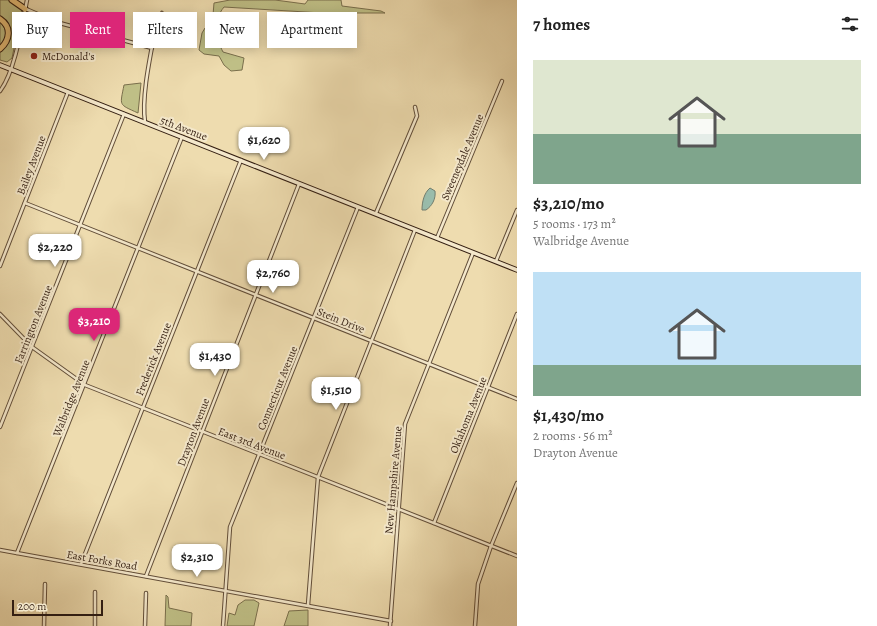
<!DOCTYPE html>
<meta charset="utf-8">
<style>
body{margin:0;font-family:Alegreya,serif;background:#f6f6f6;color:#222;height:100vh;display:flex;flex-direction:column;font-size:15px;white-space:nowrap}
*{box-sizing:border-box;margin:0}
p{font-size:13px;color:#767676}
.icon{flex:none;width:22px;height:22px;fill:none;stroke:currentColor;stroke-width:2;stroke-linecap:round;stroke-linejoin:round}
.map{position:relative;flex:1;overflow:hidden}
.drawer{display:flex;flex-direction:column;background:#fff;width:360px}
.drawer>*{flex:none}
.top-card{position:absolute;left:12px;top:12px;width:380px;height:36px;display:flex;gap:8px}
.scale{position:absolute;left:12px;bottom:10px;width:91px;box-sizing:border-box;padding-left:4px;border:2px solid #341f12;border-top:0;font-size:11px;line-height:14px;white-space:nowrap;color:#341f12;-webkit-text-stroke:3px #f4e8cb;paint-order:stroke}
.price{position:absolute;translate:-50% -34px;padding:0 9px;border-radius:8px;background:#fff;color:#222;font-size:13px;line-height:26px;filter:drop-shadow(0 1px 2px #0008)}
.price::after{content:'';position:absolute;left:50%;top:24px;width:12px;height:9px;margin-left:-6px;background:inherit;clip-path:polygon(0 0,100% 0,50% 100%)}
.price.active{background:#db2777;color:#fff}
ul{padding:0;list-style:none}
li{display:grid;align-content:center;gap:8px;height:212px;padding:0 16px}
li span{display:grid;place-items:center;height:124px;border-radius:0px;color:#555}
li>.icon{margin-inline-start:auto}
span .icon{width:72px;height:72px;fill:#fffc;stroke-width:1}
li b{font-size:17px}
h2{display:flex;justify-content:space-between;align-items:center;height:48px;padding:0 16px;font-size:17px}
.tag{padding:0 14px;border-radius:0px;background:#fff;box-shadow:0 2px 10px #0003;font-size:14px;line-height:36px}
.tag.active{background:#db2777;color:#fff}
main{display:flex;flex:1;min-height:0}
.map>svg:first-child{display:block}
.green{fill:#bfbf86;stroke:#7a6f4c}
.water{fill:#99bcab;stroke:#717d6e}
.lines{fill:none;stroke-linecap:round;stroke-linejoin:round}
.minor-casing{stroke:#624e39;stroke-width:4.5}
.secondary-casing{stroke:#341f12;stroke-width:5.5}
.motorway-casing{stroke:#341f12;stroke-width:7}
.minor{stroke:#f4e8cb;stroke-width:2.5}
.secondary{stroke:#f4e8cb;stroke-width:3.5}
.motorway{stroke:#e7be78;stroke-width:5}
.poi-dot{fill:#8f2418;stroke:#f4e8cb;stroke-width:1.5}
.labels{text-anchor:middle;stroke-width:4;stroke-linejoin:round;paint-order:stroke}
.poi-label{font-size:11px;fill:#341f12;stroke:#f4e8cb;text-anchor:start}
.street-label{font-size:11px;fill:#341f12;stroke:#f4e8cb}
</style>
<main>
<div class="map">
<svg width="517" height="626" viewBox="0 0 517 626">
<rect width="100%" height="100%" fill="#eedcaf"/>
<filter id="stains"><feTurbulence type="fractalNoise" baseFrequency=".005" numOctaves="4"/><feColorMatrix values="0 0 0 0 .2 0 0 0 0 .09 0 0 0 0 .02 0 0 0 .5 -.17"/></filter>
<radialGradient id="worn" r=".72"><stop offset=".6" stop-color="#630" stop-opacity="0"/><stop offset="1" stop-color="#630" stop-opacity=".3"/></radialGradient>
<g class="green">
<polygon points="0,0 10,0 22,10 12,58 7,62 0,60 0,51 7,44 10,38 0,17"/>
<path d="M230,0H275L305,4L308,0H341L342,6L381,11L385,13H355L338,14L224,7C213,20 216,39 223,52L244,58L242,70L231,71L224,65L219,56L204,54L199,50L202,33L205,28L212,27L214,3Z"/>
<polygon points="0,20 7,33 5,43 0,47"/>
<path d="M141,83L138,113C118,104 120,106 124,85Z"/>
<polygon points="166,595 168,597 169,608 192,613 191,626 165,626"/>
<polygon points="245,600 254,600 259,603 254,626 227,626 229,613 235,615 238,605"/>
<polygon points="308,610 308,626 284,626 289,611"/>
</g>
<path class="water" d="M430,188L435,191C436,199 432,206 426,210H422C422,202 424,193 430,188Z"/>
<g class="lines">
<g class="minor-casing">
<g id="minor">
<polyline points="26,9 56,22 152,48"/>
<path d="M0,91C15,72 22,25 27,0"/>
<path d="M145,122C141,94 152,49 157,20L162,13"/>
<polyline points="25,203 517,399"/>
<polyline points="376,213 417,116 415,107"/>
<polyline points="437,238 502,81"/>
<polyline points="496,261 517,210"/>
<polyline points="0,266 68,92"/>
<polyline points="0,314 32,347 85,385 517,556"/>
<polyline points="0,427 124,114"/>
<polyline points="434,523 517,314"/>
<polyline points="0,550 391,621"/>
<polyline points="17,553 182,137"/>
<polyline points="81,564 241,160"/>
<polyline points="146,576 299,184"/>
<polyline points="308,605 318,477 415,230"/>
<polyline points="44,626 45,584"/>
<polyline points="95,626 95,592"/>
<polyline points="145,626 146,593"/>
<polyline points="223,626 230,527 358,207"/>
<polyline points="390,626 405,424 473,253"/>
<polyline points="475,626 478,584 491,546 517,483"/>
</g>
</g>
<g class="secondary-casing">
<polyline id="secondary" points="0,65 517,270"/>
</g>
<g class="motorway-casing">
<g id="motorway">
<polyline points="12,0 25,9"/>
<path d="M0,19C12,27 10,40 0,49"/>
</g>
</g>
<use href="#minor" class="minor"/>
<use href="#secondary" class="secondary"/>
<use href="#motorway" class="motorway"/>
</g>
<circle class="poi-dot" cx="34" cy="56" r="4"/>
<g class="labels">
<g class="poi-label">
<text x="42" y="60">McDonald's</text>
</g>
<g class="street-label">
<text transform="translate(184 128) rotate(21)" y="4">5th Avenue</text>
<text transform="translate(462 157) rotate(-67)" y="4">Sweeneydale Avenue</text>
<text transform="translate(31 165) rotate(-69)" y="4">Bailey Avenue</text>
<text transform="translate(341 320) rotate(22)" y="4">Stein Drive</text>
<text transform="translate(33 324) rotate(-68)" y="4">Farrington Avenue</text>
<text transform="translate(153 359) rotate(-68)" y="4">Frederick Avenue</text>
<text transform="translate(277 388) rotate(-68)" y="4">Connecticut Avenue</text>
<text transform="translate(71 398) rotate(-68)" y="4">Walbridge Avenue</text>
<text transform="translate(468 415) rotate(-68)" y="4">Oklahoma Avenue</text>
<text transform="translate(193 432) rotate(-69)" y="4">Drayton Avenue</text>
<text transform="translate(252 443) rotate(21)" y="4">East 3rd Avenue</text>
<text transform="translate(393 480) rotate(-85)" y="4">New Hampshire Avenue</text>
<text transform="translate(102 560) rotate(10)" y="4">East Forks Road</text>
</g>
</g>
<rect width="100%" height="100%" filter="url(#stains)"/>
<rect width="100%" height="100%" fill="url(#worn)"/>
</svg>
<div class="scale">200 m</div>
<b class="price" style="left:264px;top:161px">$1,620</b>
<b class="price" style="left:55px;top:268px">$2,220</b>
<b class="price" style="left:273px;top:294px">$2,760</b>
<b class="price active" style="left:94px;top:342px">$3,210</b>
<b class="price" style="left:215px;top:377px">$1,430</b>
<b class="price" style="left:336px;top:411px">$1,510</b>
<b class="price" style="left:197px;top:578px">$2,310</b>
<div class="top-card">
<a class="tag">Buy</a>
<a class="tag active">Rent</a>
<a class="tag">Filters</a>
<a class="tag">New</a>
<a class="tag">Apartment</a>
</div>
</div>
<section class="drawer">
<h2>7 homes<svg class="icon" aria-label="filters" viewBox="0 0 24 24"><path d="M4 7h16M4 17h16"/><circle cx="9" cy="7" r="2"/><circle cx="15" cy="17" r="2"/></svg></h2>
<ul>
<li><span style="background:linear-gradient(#dfe7d0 60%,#7fa58c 0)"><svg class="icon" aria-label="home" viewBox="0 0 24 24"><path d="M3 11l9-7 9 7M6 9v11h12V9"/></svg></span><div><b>$3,210/mo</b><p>5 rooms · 173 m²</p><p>Walbridge Avenue</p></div></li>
<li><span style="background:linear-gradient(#bfe0f5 75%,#7fa58c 0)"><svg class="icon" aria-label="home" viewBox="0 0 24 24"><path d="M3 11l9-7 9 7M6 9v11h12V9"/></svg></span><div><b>$1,430/mo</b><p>2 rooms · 56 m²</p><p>Drayton Avenue</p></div></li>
</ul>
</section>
</main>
